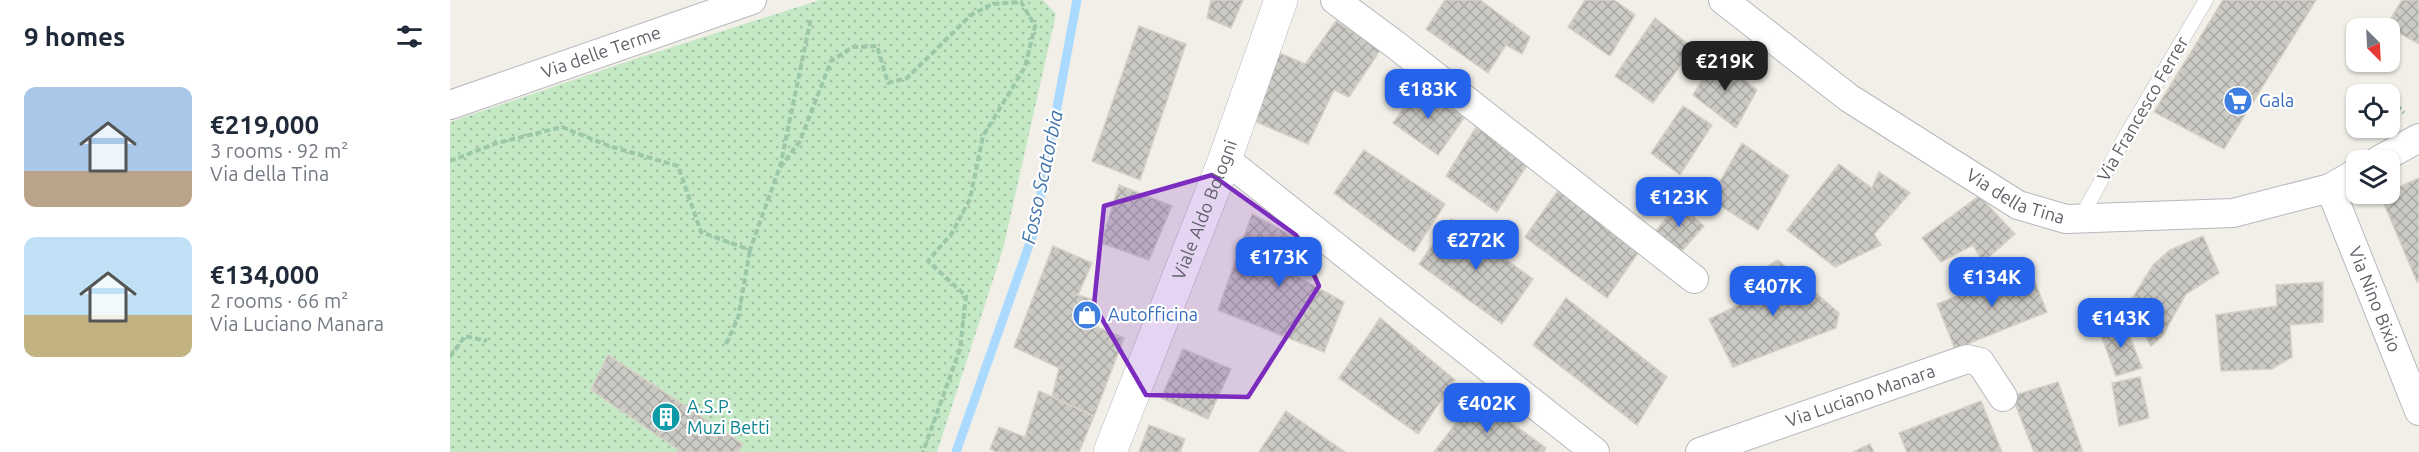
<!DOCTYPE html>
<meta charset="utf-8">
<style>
body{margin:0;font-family:Ubuntu,sans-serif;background:#f2f2f3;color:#1f2937;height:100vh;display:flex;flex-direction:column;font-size:22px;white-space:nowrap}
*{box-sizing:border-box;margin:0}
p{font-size:20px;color:#747a83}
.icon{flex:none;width:33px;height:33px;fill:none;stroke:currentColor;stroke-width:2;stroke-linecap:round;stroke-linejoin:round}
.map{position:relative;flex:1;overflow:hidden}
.panel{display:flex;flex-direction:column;background:#fff;width:450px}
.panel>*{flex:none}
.needle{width:39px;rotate:156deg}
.buttons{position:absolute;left:1896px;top:18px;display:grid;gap:12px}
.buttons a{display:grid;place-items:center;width:54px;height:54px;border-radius:12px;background:#fff;box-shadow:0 2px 4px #0004;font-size:30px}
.price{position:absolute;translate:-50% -51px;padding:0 14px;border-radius:12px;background:#2563eb;color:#fff;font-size:20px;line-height:39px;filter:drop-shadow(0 2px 3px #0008)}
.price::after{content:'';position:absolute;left:50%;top:36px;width:18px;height:14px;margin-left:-9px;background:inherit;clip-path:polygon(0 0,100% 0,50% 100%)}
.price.selected{background:#222;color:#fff}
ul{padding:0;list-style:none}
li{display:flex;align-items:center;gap:18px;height:150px;padding:0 24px}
li span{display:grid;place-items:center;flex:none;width:168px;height:120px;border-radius:12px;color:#555}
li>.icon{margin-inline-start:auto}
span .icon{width:72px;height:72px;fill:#fffc;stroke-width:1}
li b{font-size:26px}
h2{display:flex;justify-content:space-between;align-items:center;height:72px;padding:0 24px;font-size:26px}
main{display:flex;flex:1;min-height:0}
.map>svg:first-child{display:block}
.park{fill:url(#park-dots)}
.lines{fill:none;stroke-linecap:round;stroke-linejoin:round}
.stream{stroke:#aadaff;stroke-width:9}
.building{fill:url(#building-cross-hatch);stroke:#d6d1c6;stroke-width:1.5}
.service-casing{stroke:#b5b8bc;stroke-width:15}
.minor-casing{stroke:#b5b8bc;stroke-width:30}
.secondary-casing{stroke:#b6babf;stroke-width:34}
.path{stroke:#9cc7a9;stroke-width:4;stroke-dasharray:6 3;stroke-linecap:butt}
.service{stroke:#fff;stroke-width:14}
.minor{stroke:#fff;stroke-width:28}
.secondary{stroke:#fff;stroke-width:33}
.marked{fill:#7b2cbf;fill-opacity:0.2;stroke:#7b2cbf;stroke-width:4.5;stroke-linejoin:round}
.labels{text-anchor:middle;stroke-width:4.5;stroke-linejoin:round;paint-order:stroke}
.street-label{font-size:18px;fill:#5f6368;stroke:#fff}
.shop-label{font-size:18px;fill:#366cbe;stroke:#fff;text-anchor:start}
.culture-label{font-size:18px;fill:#0d838f;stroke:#fff;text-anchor:start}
.water-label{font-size:20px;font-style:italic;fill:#4174aa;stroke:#fff}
</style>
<main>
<section class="panel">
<h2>9 homes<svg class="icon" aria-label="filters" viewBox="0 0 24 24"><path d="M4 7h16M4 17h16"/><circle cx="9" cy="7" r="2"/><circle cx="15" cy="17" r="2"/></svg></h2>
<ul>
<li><span style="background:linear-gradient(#a9c7e8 70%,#b9a48a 0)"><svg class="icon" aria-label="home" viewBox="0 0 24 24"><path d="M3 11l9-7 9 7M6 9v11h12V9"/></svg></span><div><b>€219,000</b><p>3 rooms · 92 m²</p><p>Via della Tina</p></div></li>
<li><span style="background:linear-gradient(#bfe0f5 65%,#c2b280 0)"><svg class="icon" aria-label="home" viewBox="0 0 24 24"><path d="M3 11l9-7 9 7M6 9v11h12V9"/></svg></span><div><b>€134,000</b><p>2 rooms · 66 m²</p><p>Via Luciano Manara</p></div></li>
</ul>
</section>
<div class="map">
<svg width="1969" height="452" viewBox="0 0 1969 452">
<defs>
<pattern id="park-dots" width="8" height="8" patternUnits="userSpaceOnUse" patternTransform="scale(1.5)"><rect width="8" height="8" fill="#c5e8c5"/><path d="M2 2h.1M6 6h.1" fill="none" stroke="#a3c0a4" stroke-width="1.8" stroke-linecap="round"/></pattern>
<pattern id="building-cross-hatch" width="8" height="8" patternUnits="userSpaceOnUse" patternTransform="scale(1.5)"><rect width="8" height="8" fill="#cccac5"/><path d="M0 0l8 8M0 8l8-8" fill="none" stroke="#a9a8a4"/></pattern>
</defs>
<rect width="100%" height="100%" fill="#f1efe8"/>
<polygon class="park" points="370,0 593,0 606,14 553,249 487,452 0,452 0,122 185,59"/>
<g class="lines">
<polyline class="stream" points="506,452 584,231 627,0"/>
</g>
<g class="building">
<polygon points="761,0 793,0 781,28 757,18"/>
<polygon points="995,0 1030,0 1080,37 1072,54 1056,45 1038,73 976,29"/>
<polygon points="1135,0 1164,0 1185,15 1160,56 1118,27"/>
<polygon points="1773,0 1866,0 1774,149 1704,112"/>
<polygon points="1952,0 1969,0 1969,44 1936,26"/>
<polygon points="1205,18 1243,48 1203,103 1165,76"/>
<polygon points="886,21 931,49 899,97 884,90 858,144 804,121 825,51 855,64"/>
<polygon points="689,26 736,44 690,180 642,161"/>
<polygon points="1266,56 1307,90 1286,128 1243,95"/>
<polygon points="969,86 1014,118 988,155 943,123"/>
<polygon points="1233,106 1262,125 1230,175 1201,153"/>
<polygon points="1026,127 1079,162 1047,212 996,176"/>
<polygon points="1292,143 1339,176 1308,230 1260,199"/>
<polygon points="914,150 995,204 964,252 884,193"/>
<polygon points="1389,164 1422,188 1429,172 1460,193 1424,234 1431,245 1385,267 1337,230"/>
<polygon points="1969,178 1969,281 1967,282 1930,194 1940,194 1940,191"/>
<polygon points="669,185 722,206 699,260 651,243"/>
<polygon points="1109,189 1190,250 1157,298 1075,237"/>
<polygon points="1529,196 1565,234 1533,262 1523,245 1491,262 1472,238"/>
<polygon points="1228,203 1254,226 1231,252 1205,232"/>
<polygon points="802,214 858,244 848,277 894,302 874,352 768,310"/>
<polygon points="1001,219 1083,279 1052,324 969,264"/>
<polygon points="1753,236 1769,273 1736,294 1713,335 1701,346 1678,305 1703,265 1720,250"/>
<polygon points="603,246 642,263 628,295 647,301 637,323 674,338 644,416 602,397 609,368 564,347"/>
<polygon points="1328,260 1389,313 1386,328 1283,367 1259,319 1312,294 1304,274"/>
<polygon points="1579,267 1597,312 1505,349 1487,304"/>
<polygon points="1873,282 1873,322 1840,325 1842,357 1822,369 1771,371 1766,315 1827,306 1826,285"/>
<polygon points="1116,298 1217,377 1187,425 1083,345"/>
<polygon points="930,318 1005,380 968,434 889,378"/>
<polygon points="1674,321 1692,368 1666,376 1650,332"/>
<polygon points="733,349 781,369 758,419 711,398"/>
<polygon points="158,355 293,444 288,452 228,452 229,450 141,390"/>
<polygon points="1690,377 1699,418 1669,426 1662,383"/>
<polygon points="1608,382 1633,452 1584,452 1562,396"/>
<polygon points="589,391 644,416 629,452 546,452 540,449 549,427 575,437"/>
<polygon points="1026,397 1096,448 1094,452 984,452"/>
<polygon points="1531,401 1552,452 1457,452 1449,433"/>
<polygon points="836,411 895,452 809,452"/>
<polygon points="699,425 735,439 730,452 689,452"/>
<polygon points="1420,444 1424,452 1403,452"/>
</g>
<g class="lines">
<g class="service-casing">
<polyline id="service" points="1630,219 1679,130 1756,0"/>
</g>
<g class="minor-casing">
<g id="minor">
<polyline points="885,0 947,46 1244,279"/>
<path id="s1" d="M1273,0L1399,98L1568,205L1616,219L1783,213L1880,188L1906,173"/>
<path id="s2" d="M0,105L302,0"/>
<polyline points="775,159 1145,452"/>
<polyline points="1929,160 1969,138"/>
<path id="s3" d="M1880,188L1969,411"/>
<path id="s4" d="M1250,452L1517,359L1530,362L1553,397"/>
</g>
</g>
<g class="secondary-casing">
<g id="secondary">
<path id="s5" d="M660,452L775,159L831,0"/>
</g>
</g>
<g class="path">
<polyline points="1947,105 1954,113"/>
<polyline points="0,161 47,143 112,127 159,146 228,166 251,232 300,250 329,169 350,141 381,61 403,47 427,46 438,83 457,78 521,15 542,4 571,2 585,26 575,67 533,136 520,199 502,233 478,261 516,296 510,349 473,452"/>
<polyline points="330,167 361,18"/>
<polyline points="276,344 288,318 300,250"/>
<polyline points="0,357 15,336 37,341"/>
</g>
<use href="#service" class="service"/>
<use href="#minor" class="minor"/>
<use href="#secondary" class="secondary"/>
</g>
<path class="marked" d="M762,175L846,235L869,286L798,397L696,395L644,305L654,206Z"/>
<defs>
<g id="supermarket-disc" transform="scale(1.5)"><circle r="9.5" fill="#3f7fe0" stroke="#fff"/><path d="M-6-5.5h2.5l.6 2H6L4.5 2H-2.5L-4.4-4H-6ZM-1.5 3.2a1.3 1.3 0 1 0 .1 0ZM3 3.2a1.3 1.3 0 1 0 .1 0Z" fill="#fff"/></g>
<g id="shop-disc" transform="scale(1.5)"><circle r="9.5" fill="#3f7fe0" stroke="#fff"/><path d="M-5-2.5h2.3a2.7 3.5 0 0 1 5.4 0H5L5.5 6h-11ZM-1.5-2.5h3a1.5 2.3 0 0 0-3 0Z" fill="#fff"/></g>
<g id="building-disc" transform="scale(1.5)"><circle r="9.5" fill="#0f9aa8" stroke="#fff"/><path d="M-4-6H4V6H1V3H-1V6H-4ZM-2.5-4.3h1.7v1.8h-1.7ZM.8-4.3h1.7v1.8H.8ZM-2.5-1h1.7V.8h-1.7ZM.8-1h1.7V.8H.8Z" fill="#fff"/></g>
</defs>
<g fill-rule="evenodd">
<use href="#supermarket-disc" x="1788" y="101"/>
<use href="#shop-disc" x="637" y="315"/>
<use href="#building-disc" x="216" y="417"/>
</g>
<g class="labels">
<g class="street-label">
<text dy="6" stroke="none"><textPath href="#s2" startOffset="160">Via delle Terme</textPath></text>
<text transform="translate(1693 109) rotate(-60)" y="6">Via Francesco Ferrer</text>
<text dy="6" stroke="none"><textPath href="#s1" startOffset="354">Via della Tina</textPath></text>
<text dy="6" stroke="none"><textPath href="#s5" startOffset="260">Viale Aldo Bologni</textPath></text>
<text dy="6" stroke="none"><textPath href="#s3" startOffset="120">Via Nino Bixio</textPath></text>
<text dy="6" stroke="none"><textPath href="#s4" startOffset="170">Via Luciano Manara</textPath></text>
</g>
<g class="shop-label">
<text x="1809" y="107">Gala</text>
<text x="658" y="321">Autofficina</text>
</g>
<g class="culture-label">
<text x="237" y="413">A.S.P.<tspan x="237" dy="21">Muzi Betti</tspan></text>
</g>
<g class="water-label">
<text transform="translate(592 177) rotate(-78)" y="7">Fosso Scatorbia</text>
</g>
</g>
</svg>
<div class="buttons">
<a><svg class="needle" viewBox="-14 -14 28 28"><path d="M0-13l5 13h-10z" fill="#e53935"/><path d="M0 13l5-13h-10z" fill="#747a83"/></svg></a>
<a><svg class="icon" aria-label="locate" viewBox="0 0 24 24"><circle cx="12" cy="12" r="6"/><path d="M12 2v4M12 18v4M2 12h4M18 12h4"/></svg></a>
<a><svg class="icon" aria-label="layers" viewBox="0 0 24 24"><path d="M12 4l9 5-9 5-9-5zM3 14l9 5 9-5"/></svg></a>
</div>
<b class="price selected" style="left:1275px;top:92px">€219K</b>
<b class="price" style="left:978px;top:120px">€183K</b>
<b class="price" style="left:1229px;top:228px">€123K</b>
<b class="price" style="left:1026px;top:271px">€272K</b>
<b class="price" style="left:829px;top:288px">€173K</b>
<b class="price" style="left:1542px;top:308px">€134K</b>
<b class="price" style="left:1323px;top:317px">€407K</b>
<b class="price" style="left:1671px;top:349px">€143K</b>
<b class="price" style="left:1037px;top:434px">€402K</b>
</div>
</main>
